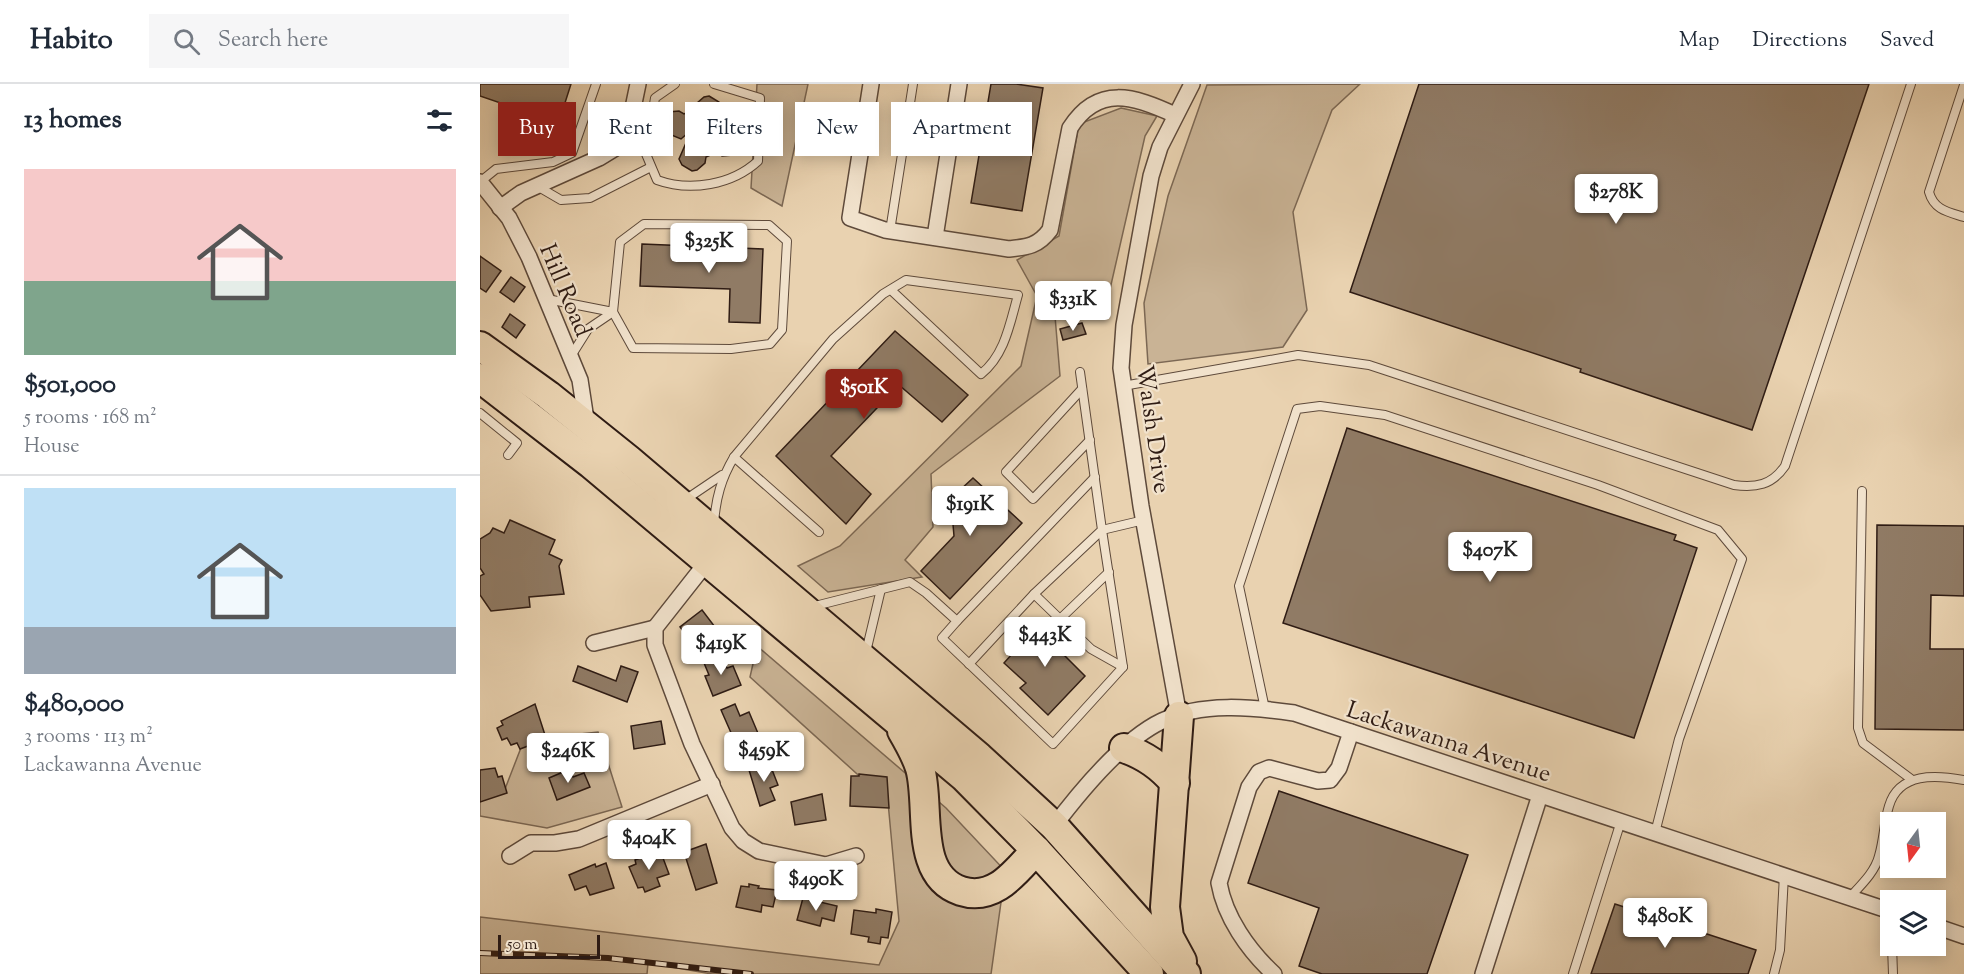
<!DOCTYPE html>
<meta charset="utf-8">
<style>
body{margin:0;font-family:"Sorts Mill Goudy",serif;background:#f6f6f7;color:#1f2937;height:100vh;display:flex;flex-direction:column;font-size:22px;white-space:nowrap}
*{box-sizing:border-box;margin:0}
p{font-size:20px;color:#747a83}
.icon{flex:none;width:33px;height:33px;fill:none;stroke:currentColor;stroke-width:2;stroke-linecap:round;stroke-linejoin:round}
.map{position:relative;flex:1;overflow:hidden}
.drawer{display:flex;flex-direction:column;background:#fff;width:480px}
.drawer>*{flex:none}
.hud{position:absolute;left:18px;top:18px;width:570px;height:54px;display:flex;gap:12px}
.needle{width:39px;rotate:195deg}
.buttons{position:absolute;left:1400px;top:728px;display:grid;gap:12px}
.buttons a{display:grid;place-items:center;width:66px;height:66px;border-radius:0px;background:#fff;box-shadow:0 3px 15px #0003;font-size:30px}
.scale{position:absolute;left:18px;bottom:15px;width:102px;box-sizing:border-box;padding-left:6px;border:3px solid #2f1c14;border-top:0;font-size:16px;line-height:21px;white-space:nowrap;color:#2f1c14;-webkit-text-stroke:4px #f1e2cc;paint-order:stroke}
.price{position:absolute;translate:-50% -51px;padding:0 14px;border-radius:6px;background:#fff;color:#222;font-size:20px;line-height:39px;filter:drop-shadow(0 2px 3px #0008)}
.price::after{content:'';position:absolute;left:50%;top:36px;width:18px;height:14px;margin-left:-9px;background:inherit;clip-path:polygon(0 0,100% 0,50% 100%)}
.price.on{background:#8f2418;color:#fff}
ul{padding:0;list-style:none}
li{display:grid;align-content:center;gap:12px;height:318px;padding:0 24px}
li+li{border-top:2px solid #e0e1e3}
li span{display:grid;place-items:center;height:186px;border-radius:0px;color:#555}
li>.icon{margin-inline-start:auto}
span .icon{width:108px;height:108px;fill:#fffc;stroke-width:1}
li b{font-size:26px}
h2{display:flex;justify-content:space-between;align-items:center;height:72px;padding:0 24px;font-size:26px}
.tag{padding:0 21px;border-radius:0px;background:#fff;box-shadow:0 3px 15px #0003;font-size:21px;line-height:54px}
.tag.on{background:#8f2418;color:#fff}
header{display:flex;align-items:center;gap:36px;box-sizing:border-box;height:84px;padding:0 30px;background:#fff;border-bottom:2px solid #e0e1e3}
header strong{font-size:28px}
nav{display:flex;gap:33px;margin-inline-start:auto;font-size:21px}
.search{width:420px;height:54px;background:#f6f6f7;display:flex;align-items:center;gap:15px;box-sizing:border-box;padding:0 21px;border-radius:0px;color:#747a83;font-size:22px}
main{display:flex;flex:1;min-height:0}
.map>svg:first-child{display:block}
.green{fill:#c9b395;stroke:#7c6854;stroke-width:1.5}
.building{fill:#907b65;stroke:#2f1c14;stroke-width:1.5}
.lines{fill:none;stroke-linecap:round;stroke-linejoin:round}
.lane-casing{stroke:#5e4a3b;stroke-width:10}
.street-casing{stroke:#5e4a3b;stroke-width:18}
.highway-casing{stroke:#2f1c14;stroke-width:32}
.lane{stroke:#f1e2cc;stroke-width:8}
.street{stroke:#f1e2cc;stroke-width:15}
.highway{stroke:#e9d2b0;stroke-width:28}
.rail-casing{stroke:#2f1c14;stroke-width:6}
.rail{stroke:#f1e2cc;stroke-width:4;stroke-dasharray:11;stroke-linecap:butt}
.labels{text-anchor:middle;stroke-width:4.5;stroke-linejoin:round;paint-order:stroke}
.street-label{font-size:24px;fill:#2f1c14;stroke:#f1e2cc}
</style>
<header>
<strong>Habito</strong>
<div class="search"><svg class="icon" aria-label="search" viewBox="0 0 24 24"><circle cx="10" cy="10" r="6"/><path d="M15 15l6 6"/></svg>Search here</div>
<nav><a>Map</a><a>Directions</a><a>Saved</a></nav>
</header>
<main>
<section class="drawer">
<h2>13 homes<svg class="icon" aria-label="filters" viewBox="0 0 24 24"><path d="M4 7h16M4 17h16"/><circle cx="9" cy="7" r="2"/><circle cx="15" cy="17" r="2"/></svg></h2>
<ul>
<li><span style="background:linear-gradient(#f6c9c9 60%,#7fa58c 0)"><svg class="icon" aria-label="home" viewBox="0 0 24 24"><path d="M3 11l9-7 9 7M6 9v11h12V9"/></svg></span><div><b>$501,000</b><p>5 rooms · 168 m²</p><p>House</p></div></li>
<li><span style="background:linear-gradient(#bfe0f5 75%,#9aa5b1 0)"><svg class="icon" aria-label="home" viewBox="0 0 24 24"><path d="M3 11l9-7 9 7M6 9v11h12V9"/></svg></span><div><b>$480,000</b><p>3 rooms · 113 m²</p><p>Lackawanna Avenue</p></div></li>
</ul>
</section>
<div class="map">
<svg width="1484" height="890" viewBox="0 0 1484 890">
<rect width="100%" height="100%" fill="#e9d2b0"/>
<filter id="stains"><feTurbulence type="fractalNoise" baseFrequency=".00333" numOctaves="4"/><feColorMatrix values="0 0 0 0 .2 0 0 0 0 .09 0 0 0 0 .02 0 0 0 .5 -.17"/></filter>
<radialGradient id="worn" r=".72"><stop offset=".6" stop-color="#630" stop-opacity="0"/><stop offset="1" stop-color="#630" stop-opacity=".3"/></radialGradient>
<g class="green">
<polygon points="277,0 328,0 302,122 271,104"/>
<polygon points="880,0 852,26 813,128 827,226 803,263 668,280 664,219 688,112 727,1"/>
<polygon points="641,24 677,32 665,52 625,227 604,209 574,220 580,292 451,390 453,443 425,476 442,493 348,508 318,482 360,462 541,282 557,212 537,176 579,152 599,40"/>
<polygon points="277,562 466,724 531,793 524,797 511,890 232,890 168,879 167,890 0,890 0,833 399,881 419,837 408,718 270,593"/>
<polygon points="118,648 142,723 67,744 0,732 0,695 25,705 44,656"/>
</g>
<g class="building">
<polygon points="0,0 91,0 76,47 34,29 35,24 0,12"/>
<polygon points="511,0 536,0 563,4 542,127 491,119"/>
<polygon points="939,0 1389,0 1272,346 1100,288 1101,285 870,208"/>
<polygon points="229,12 239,18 242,24 235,40 224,41 219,36 208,40 209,48 201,55 184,48 181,42 184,32 188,28 199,27 204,30 215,25 216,20 224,13"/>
<polygon points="240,44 257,51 259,56 257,67 253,71 242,72 237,68 226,73 225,79 217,86 212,87 202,81 199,75 206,59 217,58 222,63 233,58 232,51"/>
<polygon points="162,160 283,165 280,239 249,238 250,205 160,202"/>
<polygon points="0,172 21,187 6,208 0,204"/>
<polygon points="31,193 45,203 34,218 20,208"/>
<polygon points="30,230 45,241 36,254 22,243"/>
<polygon points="602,239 606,250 583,256 580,245"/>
<polygon points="415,247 488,311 462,338 419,301 351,372 391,410 366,440 296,372"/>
<polygon points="867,344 1196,451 1194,456 1217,464 1154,654 803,539"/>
<polygon points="493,394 542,439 470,515 441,487 474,452 472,429 464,421"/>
<polygon points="30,436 75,456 69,470 82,476 79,482 84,510 49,513 50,523 11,527 0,511 0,492 4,490 0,484 0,455 10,449 13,444 24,449"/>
<polygon points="1397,441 1484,442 1484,512 1451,511 1450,565 1484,565 1484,646 1395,645"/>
<polygon points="222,526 235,543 213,560 200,543"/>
<polygon points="574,539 590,554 579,566 605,592 568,631 540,604 546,599 524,579 552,548 559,554"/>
<polygon points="242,572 247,584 253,582 261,601 233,612 225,592 229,591 224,579"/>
<polygon points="98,582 136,597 141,582 158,588 147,618 93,597"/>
<polygon points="55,620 65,651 54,654 56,659 40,665 37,659 31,661 27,654 22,656 17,644 23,641 21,637"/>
<polygon points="255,620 260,632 269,628 280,654 275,656 277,661 266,666 264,661 259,663 256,660 241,626"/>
<polygon points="181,637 185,660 154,665 151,642"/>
<polygon points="289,678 298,701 290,704 295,716 280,722 269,686"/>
<polygon points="15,684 18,693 22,692 27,709 0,718 0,686"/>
<polygon points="90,685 93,693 104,689 110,703 77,716 69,694"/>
<polygon points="379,690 407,693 409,724 370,722 371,692 379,692"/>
<polygon points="799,707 988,771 947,890 842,890 819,882 839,824 768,799"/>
<polygon points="342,710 346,736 315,741 311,718"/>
<polygon points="226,760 237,799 216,806 204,768"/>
<polygon points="180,766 189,790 177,794 180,802 165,808 163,803 158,804 149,783 156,780 155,776"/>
<polygon points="126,779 134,804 110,811 106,802 95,806 89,791 115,780 116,783"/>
<polygon points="269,800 279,802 278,804 297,806 293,823 282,821 281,828 256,823 261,802 269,803"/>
<polygon points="323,814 357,822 354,837 342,834 340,842 317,836"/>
<polygon points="1135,820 1276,866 1268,890 1111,890"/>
<polygon points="396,825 412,828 408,854 401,853 400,860 388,858 389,853 371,850 374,826 396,829"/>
</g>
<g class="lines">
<g class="lane-casing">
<g id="lane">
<path d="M195,0L175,14L166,70L177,96C210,108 252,101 278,77L280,14L234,0"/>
<path d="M1484,1L1449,108C1454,126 1468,128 1484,133"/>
<polyline points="0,98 16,85 73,78 92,69 116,0"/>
<polyline points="57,102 81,116 110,114 171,83"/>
<polyline points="410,147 433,0"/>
<polyline points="67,215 133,228 153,264 251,265 290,260 302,246 307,157 289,141 164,140 140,158 133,228"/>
<polyline points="91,272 108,245 133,228"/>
<path d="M643,302L818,271L889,281L1254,401C1276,404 1292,401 1305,382L1431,0"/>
<polyline points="602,305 526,388 553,415 610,356"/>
<polyline points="0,329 37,359 28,371"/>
<polyline points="254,373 339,448"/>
<polyline points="1382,407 1378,644 1383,659 1431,695"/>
<polyline points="205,416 242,391"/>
<path d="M234,439C236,414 241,395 254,373L353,255L403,210L426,196L538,211C530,239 525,271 501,290L411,206"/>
<polyline points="554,510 611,565 643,583"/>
<polyline points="331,523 430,498 446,509 477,537 462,554 573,660 643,583 622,446 664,436"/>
<polyline points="580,535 629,488"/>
<polyline points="477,537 615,393"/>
<polyline points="386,568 401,505"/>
<polyline points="489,580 554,510 622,446 600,288"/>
<polyline points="785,625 759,502 817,325 840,322 905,331 1118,401 1238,446 1262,475 1199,655 1175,749"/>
<path d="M1370,813C1381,801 1395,788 1399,772C1404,755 1404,738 1409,722C1419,688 1456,691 1484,696"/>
<polyline points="1412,861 1413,890"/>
<polyline points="1093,890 1141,737"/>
<polyline points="1294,890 1300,866 1304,791"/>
</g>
</g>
<g class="street-casing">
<g id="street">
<path d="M391,0L370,134L405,146L529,165C548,163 558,162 570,146L590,44C618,0 654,12 695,31"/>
<polyline points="0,98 29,134 49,173 100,296 107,342"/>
<polyline points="20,124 41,109 119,74 137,63 148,48 158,0"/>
<polyline points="455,153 479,0"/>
<polyline points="227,478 175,544 175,561 212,660 252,744 263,757 279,767 346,781 376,772"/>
<polyline points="114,559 175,544"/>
<polyline points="699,632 661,422 641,284 644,241 671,92 680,63 712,0"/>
<path d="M571,746C598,710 642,656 682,637C721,618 773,623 814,629L1410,827"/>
<polyline points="30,772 51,759 75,759 99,755 232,700"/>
<polyline points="1455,842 1484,852"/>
<path d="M794,890C768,866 745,833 739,799L769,703L779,688L789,684L838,697L850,696L859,684L871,648"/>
<polyline points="1003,890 1060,711"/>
</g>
</g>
<g class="highway-casing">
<g id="highway">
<polyline points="0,262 68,311 149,376 499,673 574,742 706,890"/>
<polyline points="0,294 111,380 484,693 556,766 669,890"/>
<polyline points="699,632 685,823 689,853 702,877"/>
<path d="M422,647C429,659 436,671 440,684C451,722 433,791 481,807C515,818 536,787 556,766"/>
<path d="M644,664C666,672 680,682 695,699"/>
</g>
</g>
<use href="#lane" class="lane"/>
<use href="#street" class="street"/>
<use href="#highway" class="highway"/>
<g class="rail-casing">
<polyline id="rail" points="0,869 128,874 271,890"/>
</g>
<use href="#rail" class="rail"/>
</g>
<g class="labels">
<g class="street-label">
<text transform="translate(86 206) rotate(67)" y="8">Hill Road</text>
<text transform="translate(674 345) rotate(82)" y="8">Walsh Drive</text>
<text transform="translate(969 657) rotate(18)" y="8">Lackawanna Avenue</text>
</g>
</g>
<rect width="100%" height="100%" filter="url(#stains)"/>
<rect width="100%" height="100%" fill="url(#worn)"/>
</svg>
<div class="buttons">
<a><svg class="needle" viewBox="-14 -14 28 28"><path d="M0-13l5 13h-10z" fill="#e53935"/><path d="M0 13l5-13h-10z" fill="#747a83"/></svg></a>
<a><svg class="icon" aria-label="layers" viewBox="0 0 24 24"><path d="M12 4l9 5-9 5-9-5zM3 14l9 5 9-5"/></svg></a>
</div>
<div class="scale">50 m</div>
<b class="price" style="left:1136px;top:141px">$278K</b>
<b class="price" style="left:229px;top:190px">$325K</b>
<b class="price" style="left:593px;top:248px">$331K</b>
<b class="price on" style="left:384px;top:336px">$501K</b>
<b class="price" style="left:490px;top:453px">$191K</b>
<b class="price" style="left:1010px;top:499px">$407K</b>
<b class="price" style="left:565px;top:584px">$443K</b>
<b class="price" style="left:241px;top:592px">$419K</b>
<b class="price" style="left:284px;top:699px">$459K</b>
<b class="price" style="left:88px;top:700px">$246K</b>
<b class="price" style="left:169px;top:787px">$404K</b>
<b class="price" style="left:336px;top:828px">$490K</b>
<b class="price" style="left:1185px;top:865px">$480K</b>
<div class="hud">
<a class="tag on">Buy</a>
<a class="tag">Rent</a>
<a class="tag">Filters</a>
<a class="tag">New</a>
<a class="tag">Apartment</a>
</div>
</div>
</main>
